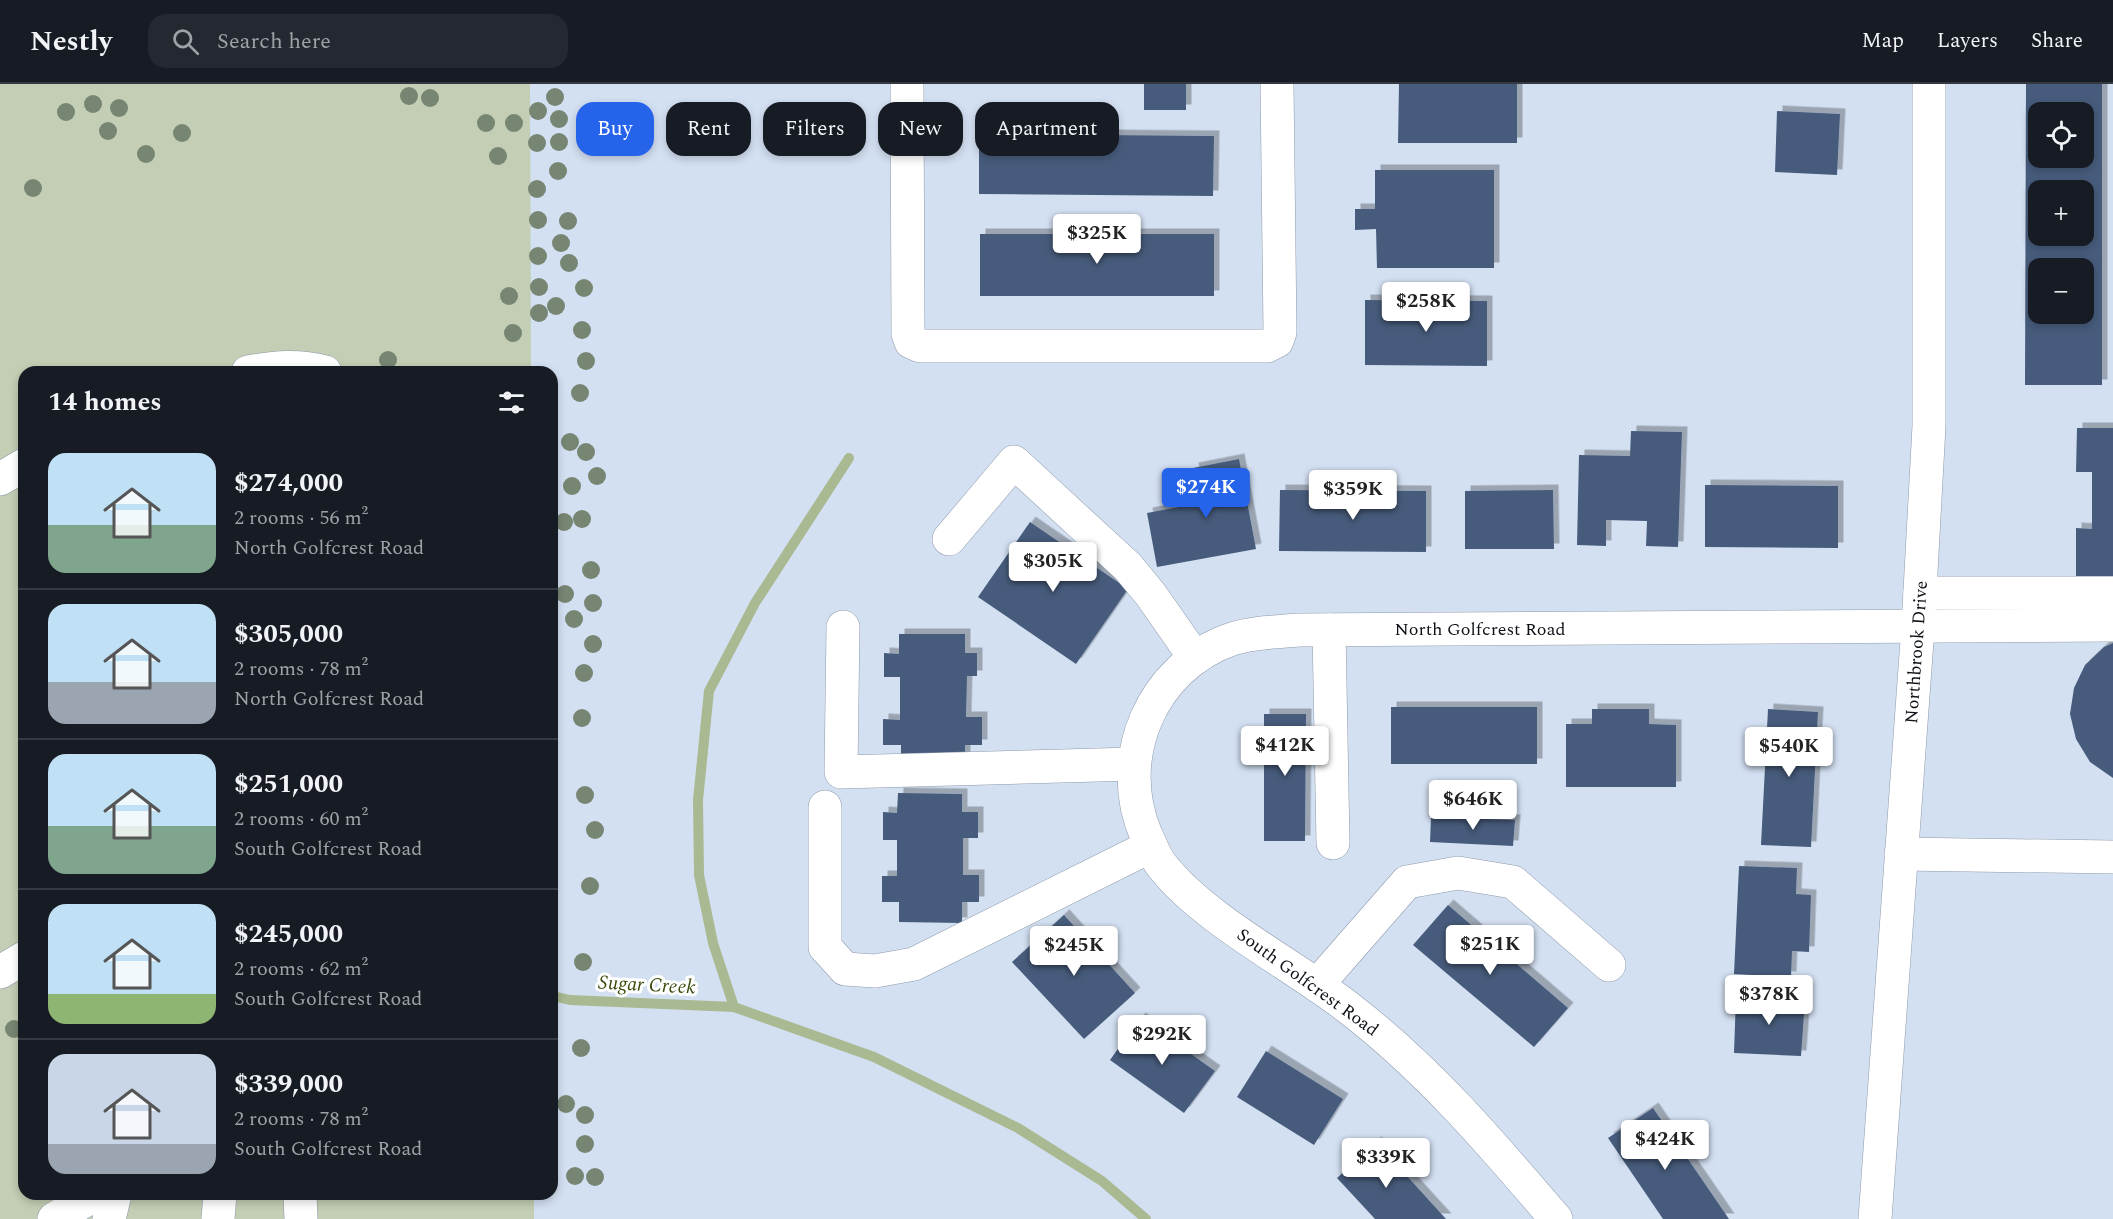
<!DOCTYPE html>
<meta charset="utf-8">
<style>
body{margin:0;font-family:Spectral,serif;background:#242831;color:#f1f3f6;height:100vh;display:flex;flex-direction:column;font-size:22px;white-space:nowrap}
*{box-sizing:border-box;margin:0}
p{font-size:20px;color:#9ea1a6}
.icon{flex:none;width:33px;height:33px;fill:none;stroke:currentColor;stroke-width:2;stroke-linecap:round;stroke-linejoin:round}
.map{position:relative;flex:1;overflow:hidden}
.panel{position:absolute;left:18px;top:282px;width:540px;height:834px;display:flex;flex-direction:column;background:#171b24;border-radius:18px;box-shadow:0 3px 9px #0003}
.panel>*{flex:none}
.guide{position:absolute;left:576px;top:18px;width:570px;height:54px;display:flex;gap:12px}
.buttons{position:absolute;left:2028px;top:18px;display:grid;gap:12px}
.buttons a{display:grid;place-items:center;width:66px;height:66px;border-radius:12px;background:#171b24;box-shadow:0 3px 9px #0003;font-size:30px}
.price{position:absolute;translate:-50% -51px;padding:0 14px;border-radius:6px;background:#fff;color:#222;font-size:20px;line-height:39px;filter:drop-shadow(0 2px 3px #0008)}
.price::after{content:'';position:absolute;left:50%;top:36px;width:18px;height:14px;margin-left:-9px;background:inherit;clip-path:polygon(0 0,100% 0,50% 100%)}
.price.current{background:#2563eb;color:#fff}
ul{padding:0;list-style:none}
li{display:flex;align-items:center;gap:18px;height:150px;padding:0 30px}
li+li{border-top:2px solid #363941}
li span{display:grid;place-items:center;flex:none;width:168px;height:120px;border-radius:18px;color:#555}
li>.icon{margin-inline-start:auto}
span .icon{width:72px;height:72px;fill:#fffc;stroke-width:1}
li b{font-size:26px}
h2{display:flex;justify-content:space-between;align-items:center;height:72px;padding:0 30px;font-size:26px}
.chip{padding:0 21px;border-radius:18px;background:#171b24;box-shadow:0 3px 9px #0003;font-size:21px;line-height:54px}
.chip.current{background:#2563eb;color:#fff}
header{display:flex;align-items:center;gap:36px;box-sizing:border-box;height:84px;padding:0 30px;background:#171b24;border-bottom:2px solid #363941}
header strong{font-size:28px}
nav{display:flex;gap:33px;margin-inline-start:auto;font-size:21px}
.search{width:420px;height:54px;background:#242831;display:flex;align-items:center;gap:15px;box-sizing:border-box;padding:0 21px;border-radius:18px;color:#9ea1a6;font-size:22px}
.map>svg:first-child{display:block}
.green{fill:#c3ceb4}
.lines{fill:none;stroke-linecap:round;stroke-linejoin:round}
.stream{stroke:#a9b991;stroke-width:10}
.building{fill:#465c7c;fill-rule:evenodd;filter:url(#shadow)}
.minor-casing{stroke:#8e9aac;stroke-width:34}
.minor{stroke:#fff;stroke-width:33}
.tree{fill:#778573}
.labels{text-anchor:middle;stroke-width:6;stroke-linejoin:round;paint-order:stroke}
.street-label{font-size:18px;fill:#0d1117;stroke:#fff}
.water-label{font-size:20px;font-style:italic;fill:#394c0d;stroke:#fff}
</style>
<header>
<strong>Nestly</strong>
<div class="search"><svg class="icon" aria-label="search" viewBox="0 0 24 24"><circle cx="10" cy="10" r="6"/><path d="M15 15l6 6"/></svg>Search here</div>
<nav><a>Map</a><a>Layers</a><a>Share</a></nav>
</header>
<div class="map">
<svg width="2113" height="1135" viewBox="0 0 2113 1135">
<defs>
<filter id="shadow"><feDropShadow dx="5.5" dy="-5.5" stdDeviation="0" flood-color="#0004"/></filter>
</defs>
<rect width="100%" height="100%" fill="#d3e0f2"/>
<polygon class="green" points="0,0 530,0 531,288 24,288 24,1110 534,1110 534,1135 0,1135"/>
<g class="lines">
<g class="stream">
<polyline points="849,374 755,519 709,607 698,716 699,791 713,859 734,923 874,973 1018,1044 1102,1097 1146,1135"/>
<polyline points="557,913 570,916 734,923"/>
</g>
</g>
<g class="building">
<rect x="1144" y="0" width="42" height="26"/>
<polygon points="1399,0 1517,0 1517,59 1398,59"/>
<path d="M2026,0H2102V301H2025ZM2038,28H2084V74H2038ZM2038,106H2084V152H2038ZM2038,184H2084V230H2038Z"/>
<polygon points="1777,27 1840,30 1837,91 1775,88"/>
<polygon points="979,50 1214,52 1213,112 979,110"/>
<polygon points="1375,86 1494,86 1494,184 1377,184 1376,145 1355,146 1355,125 1375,125"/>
<rect x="980" y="150" width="234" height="62"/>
<polygon points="1365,216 1487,217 1487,282 1365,281"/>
<polygon points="2077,344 2113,344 2113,493 2076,492 2076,444 2092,445 2092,388 2076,388"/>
<polygon points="1631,347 1682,348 1678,463 1646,462 1647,437 1606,436 1606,462 1577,461 1579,371 1630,372"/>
<polygon points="1239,375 1256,465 1157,483 1147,429 1200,419 1193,384"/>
<polygon points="1705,401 1838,402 1838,464 1705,463"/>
<polygon points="1280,406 1426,407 1426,468 1279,467"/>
<polygon points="1553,406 1554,465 1465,465 1465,407"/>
<polygon points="1030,438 1128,505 1076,580 978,513"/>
<polygon points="899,550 965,550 965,569 977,569 977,592 967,592 966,633 982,633 982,661 965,661 965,681 901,681 901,661 883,661 883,635 900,636 900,593 884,593 884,569 899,570"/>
<polygon points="2113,559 2113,694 2090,678 2076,655 2070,630 2074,604 2085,581 2104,563"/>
<rect x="1391" y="623" width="146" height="57"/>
<polygon points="1592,625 1649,625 1649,640 1676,641 1676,703 1566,703 1566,640 1592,640"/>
<polygon points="1768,625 1818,628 1811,763 1761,761"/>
<polygon points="1264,630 1306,630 1305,757 1264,757"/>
<polygon points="898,709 962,710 962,728 978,728 978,754 963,754 963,791 979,791 979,818 962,818 962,839 899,838 899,818 882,818 882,792 897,792 897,756 883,756 883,728 897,729"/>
<polygon points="1431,733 1515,736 1513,762 1430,758"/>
<polygon points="1739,782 1797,784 1796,810 1811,811 1809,868 1792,867 1791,893 1734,890"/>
<polygon points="1448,821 1568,924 1534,963 1413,861"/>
<polygon points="1064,831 1135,909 1084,955 1012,878"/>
<polygon points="1736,912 1805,916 1801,972 1734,969"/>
<polygon points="1140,934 1215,987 1184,1029 1110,976"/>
<polygon points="1266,967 1343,1015 1314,1061 1237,1013"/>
<polygon points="1653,1024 1729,1135 1663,1135 1608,1054"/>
<polygon points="1376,1058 1446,1135 1375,1135 1337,1094"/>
</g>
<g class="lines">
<g class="minor-casing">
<g id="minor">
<polyline points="907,0 908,250 911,258 920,262 1267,262 1277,257 1280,248 1277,0"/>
<path d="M248,288C276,283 298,281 325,288"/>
<polyline points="0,395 24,381"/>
<polyline points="949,455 1014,378 1128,483 1151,511 1195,574"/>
<polyline points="1920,509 2113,509"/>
<polyline points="843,543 841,688 1134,680"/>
<polyline points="1329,546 1333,759"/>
<polyline points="825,723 825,863 845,885 875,887 914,880 1151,762"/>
<polyline points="1901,770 2113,773"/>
<polyline points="0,888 24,874"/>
<polyline points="1317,901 1407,798 1458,789 1513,798 1609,881"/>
<polyline points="300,1110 301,1135"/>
<polyline points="54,1135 96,1110"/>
<polyline points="109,1135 115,1110"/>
<polyline points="218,1135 220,1110"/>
<path d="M1556,1135C1492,1060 1428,985 1350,925C1294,881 1206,837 1163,783C1155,774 1151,761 1146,751C1113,674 1151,583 1232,555C1253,548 1277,548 1299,546L2113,541"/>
<polyline points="1875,1135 1918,543 1929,342 1929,0"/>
</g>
</g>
<use href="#minor" class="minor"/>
</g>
<g class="tree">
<circle cx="409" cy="12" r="9"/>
<circle cx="555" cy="13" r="9"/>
<circle cx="430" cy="14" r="9"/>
<circle cx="93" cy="20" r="9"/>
<circle cx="119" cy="24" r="9"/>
<circle cx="538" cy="27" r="9"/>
<circle cx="66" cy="28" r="9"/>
<circle cx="559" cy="35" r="9"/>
<circle cx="486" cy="39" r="9"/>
<circle cx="514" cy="39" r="9"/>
<circle cx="108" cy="47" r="9"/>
<circle cx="182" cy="49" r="9"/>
<circle cx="559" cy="58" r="9"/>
<circle cx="537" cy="59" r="9"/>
<circle cx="146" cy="70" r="9"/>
<circle cx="498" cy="72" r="9"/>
<circle cx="558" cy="87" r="9"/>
<circle cx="33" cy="104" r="9"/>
<circle cx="537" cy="105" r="9"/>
<circle cx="538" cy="136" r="9"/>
<circle cx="568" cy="137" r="9"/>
<circle cx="561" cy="159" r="9"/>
<circle cx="538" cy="172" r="9"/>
<circle cx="569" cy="179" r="9"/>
<circle cx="539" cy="203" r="9"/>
<circle cx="584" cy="204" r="9"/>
<circle cx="509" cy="212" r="9"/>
<circle cx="556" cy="222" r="9"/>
<circle cx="539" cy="229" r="9"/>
<circle cx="582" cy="246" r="9"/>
<circle cx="513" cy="249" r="9"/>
<circle cx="388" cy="276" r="9"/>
<circle cx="586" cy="277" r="9"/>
<circle cx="580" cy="309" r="9"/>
<circle cx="570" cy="358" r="9"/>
<circle cx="586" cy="368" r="9"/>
<circle cx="597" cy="392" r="9"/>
<circle cx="572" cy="402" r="9"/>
<circle cx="582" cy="435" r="9"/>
<circle cx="564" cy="438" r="9"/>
<circle cx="591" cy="486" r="9"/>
<circle cx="565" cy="510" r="9"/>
<circle cx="593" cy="519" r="9"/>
<circle cx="574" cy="535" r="9"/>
<circle cx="593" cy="560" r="9"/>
<circle cx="584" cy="589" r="9"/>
<circle cx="582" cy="634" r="9"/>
<circle cx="585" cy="711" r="9"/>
<circle cx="595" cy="746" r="9"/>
<circle cx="590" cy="802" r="9"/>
<circle cx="583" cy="878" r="9"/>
<circle cx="14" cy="945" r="9"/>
<circle cx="581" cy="964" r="9"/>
<circle cx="566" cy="1020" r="9"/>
<circle cx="585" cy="1031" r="9"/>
<circle cx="585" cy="1060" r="9"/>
<circle cx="575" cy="1092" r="9"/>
<circle cx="595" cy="1093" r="9"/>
</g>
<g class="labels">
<g class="street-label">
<text x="1480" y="551">North Golfcrest Road</text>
<text transform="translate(1916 568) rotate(-86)" y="6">Northbrook Drive</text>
<text transform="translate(1308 898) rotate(36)" y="6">South Golfcrest Road</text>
</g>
<g class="water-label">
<text transform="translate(647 900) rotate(3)" y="7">Sugar Creek</text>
</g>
</g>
</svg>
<div class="buttons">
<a><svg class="icon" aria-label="locate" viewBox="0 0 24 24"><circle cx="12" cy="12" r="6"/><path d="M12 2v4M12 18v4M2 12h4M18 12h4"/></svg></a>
<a>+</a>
<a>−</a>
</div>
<b class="price" style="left:1097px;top:181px">$325K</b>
<b class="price" style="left:1426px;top:249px">$258K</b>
<b class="price current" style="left:1206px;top:435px">$274K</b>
<b class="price" style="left:1353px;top:437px">$359K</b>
<b class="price" style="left:1053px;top:509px">$305K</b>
<b class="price" style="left:1285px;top:693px">$412K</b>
<b class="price" style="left:1789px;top:694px">$540K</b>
<b class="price" style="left:1473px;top:747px">$646K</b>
<b class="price" style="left:1490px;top:892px">$251K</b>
<b class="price" style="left:1074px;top:893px">$245K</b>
<b class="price" style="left:1769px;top:942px">$378K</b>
<b class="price" style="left:1162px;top:982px">$292K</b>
<b class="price" style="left:1665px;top:1087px">$424K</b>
<b class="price" style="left:1386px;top:1105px">$339K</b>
<div class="guide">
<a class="chip current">Buy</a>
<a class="chip">Rent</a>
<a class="chip">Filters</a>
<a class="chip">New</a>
<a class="chip">Apartment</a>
</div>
<section class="panel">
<h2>14 homes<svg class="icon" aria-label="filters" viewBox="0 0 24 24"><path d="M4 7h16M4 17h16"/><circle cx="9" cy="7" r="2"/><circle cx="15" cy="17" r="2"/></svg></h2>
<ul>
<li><span style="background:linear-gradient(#bfe0f5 60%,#7fa58c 0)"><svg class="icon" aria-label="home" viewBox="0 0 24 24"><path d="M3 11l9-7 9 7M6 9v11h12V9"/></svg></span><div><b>$274,000</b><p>2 rooms · 56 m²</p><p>North Golfcrest Road</p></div></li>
<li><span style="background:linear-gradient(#bfe0f5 65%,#9aa5b1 0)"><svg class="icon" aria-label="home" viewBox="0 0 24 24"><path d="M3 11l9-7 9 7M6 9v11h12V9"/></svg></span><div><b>$305,000</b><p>2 rooms · 78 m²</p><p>North Golfcrest Road</p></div></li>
<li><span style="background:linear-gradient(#bfe0f5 60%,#7fa58c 0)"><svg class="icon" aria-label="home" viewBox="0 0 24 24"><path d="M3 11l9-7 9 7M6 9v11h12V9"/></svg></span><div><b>$251,000</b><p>2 rooms · 60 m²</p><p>South Golfcrest Road</p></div></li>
<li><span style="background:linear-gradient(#bfe0f5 75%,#8fb573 0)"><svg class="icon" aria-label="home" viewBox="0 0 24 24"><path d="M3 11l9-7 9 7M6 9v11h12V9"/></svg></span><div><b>$245,000</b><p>2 rooms · 62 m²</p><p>South Golfcrest Road</p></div></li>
<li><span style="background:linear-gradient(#c9d6e8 75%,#9aa5b1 0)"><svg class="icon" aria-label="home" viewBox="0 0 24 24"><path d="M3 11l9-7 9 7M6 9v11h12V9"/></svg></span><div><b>$339,000</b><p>2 rooms · 78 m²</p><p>South Golfcrest Road</p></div></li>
</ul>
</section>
</div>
